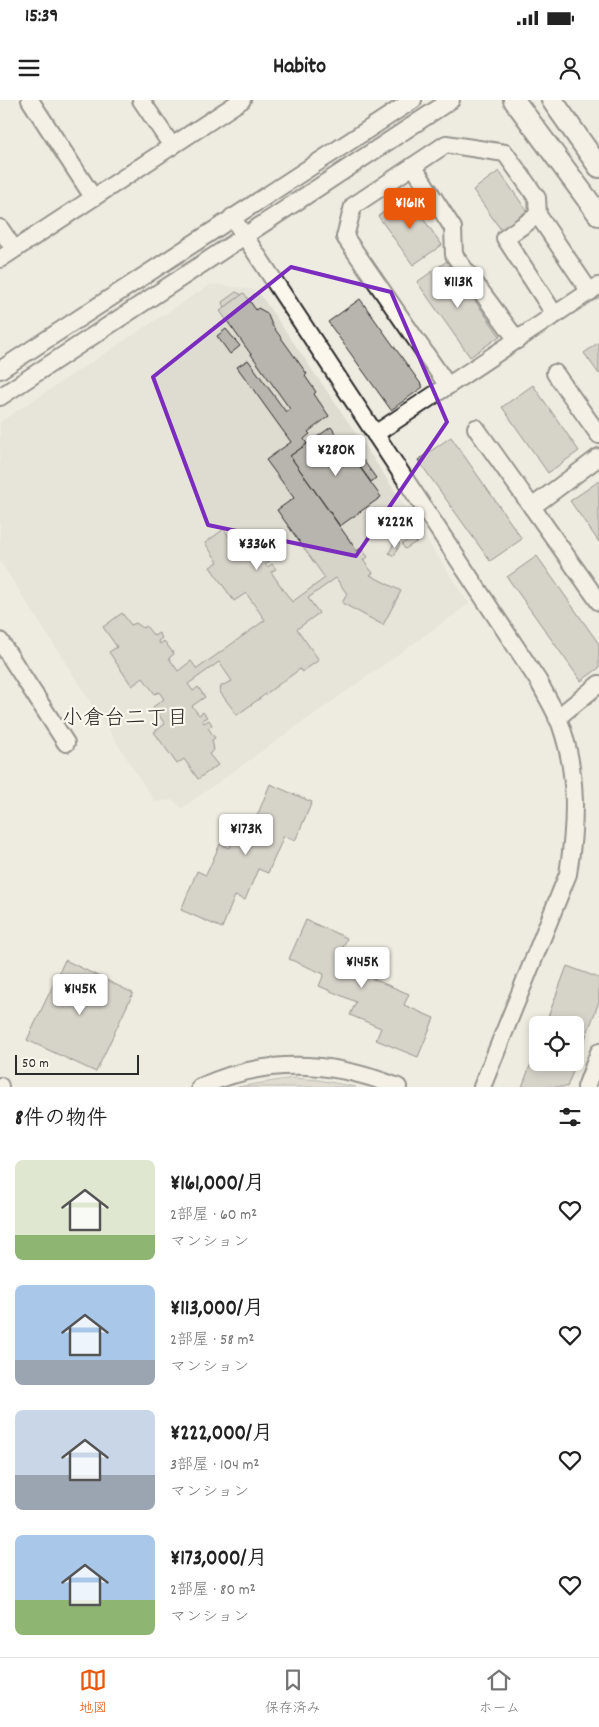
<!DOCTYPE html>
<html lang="ja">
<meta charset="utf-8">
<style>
body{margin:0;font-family:Dekko,"Klee One",sans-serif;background:#f6f6f6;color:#222;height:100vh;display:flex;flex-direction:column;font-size:19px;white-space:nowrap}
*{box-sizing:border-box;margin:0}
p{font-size:16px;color:#767676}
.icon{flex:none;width:28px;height:28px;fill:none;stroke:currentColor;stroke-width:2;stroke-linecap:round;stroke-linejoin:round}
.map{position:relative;height:987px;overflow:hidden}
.details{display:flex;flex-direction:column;background:#fff;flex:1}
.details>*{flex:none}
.controls{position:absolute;left:529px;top:916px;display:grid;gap:10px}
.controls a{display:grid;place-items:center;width:55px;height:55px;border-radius:8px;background:#fff;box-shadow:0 2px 8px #0003;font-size:25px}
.scale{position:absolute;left:15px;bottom:12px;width:124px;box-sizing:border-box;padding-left:5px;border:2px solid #2b2b2b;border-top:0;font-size:14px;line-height:18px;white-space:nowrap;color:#2b2b2b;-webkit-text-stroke:4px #fbf7ec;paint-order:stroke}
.price{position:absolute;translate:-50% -42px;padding:0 11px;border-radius:5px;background:#fff;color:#222;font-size:16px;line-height:32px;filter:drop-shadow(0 1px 2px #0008)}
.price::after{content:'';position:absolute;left:50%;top:30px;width:15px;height:11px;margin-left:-8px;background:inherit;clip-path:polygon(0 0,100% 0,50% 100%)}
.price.current{background:#ea580c;color:#fff}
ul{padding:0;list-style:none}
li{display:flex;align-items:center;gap:15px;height:125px;padding:0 15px}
li span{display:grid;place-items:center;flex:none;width:140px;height:100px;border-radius:8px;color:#555}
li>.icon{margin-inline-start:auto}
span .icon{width:60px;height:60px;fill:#fffc;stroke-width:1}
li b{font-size:21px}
h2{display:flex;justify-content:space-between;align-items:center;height:60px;padding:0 15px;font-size:21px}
.status{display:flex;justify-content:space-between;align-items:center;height:35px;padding:0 25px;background:#fff;direction:ltr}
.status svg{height:14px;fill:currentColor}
header{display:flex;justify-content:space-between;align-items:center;height:65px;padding:0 15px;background:#fff;font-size:22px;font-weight:700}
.tabs{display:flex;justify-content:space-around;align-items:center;height:70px;border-top:1px solid #e0e0e0;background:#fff;font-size:14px;color:#767676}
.tabs a{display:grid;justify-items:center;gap:2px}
.tabs .current{color:#ea580c}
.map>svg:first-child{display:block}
.built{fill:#dedbd1}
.green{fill:#cecbc2;stroke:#7c7b76}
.building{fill:#b8b5ae;stroke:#2b2b2b}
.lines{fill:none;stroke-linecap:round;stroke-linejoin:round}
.minor-casing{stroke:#2b2b2b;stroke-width:20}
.major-casing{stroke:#2b2b2b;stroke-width:24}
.minor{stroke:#fbf7ec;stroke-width:16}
.major{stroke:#fbf7ec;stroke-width:20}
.marked{fill:none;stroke:#7b2cbf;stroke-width:4;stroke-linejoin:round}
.labels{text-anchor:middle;stroke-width:4.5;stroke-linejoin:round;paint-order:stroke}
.neighbourhood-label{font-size:21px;fill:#2b2b2b;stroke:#fbf7ec}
</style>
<div class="status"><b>15:39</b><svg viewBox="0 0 49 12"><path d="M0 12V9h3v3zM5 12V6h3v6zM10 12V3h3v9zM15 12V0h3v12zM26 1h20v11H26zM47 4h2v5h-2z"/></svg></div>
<header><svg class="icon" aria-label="menu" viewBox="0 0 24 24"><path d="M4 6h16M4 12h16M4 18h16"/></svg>Habito<svg class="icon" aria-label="person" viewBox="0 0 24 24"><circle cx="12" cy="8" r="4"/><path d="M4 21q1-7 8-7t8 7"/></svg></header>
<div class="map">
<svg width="599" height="987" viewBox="0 0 599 987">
<rect width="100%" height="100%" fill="#eeebe0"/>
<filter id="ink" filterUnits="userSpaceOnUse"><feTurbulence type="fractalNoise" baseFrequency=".02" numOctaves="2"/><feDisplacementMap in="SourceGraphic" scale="10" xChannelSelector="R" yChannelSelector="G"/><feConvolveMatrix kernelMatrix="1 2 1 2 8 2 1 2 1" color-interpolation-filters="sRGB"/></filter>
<g filter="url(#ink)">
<polygon class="built" points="211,184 257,190 373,358 469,504 182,708 172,700 155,702 0,461 0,322"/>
<polygon class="green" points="293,978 319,980 356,987 237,987"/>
<g class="building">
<polygon points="499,71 527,111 501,130 473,90"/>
<polygon points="407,96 442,145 413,165 378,116"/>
<polygon points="447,161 500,236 470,257 417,182"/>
<polygon points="236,192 242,195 224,208 222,202"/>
<polygon points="244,193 256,210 258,208 267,213 272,225 307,274 305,276 316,292 314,294 329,316 308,332 310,334 304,339 307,344 290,356 357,451 361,448 368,457 363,460 373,473 370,475 401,491 383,525 342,503 347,494 336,478 308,498 319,513 297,529 319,560 302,572 300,569 237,615 220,592 221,586 232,581 219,562 188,584 193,591 198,587 205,597 192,606 199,615 203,612 207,617 202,620 204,623 209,620 212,625 208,628 215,638 212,640 214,650 209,654 218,665 198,679 184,659 177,664 154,632 165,624 153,607 164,599 159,592 155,594 143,578 132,586 109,552 117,547 103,527 122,513 131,525 136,523 143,528 146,526 154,536 159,533 162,538 158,541 160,544 164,541 174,554 169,558 178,571 191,561 197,569 265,520 246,493 234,501 210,467 218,462 205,443 224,429 232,441 238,439 246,443 249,441 256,451 260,448 270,461 265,464 267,467 272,464 276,469 271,472 292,502 325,478 277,410 294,398 266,360 291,342 237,267 248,260 286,312 290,309 220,211"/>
<polygon points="360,199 423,287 391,310 328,222"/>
<polygon points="226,229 240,246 230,254 217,236"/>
<polygon points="599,242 599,274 584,253"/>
<polygon points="533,285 579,351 548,373 502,307"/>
<polygon points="331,327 381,397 340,426 290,356"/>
<polygon points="451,337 522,439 490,461 418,360"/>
<polygon points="347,338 359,355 354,358 342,342"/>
<polygon points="363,360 376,378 371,382 358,364"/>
<polygon points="599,381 599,442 570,401"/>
<polygon points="415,436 418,441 405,449 402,444"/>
<polygon points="395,441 400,444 394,456 389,453"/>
<polygon points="537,456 599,544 599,568 581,581 507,477"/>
<polygon points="270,684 312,702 295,741 284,736 268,773 258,769 245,800 235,796 222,828 181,810 197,771 206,775 220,744 230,748 243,717 255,721"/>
<polygon points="306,820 347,838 342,850 377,864 371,878 409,894 404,905 434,918 418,957 376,940 381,928 350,915 356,902 319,886 324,874 289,859"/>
<polygon points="65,860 133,893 96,972 27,940"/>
<polygon points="567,866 599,878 599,902 567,987 522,987 538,945 538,962 575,962 575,925 545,925"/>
</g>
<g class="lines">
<g class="minor-casing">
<g id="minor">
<polyline points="30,0 93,97"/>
<polyline points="141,0 172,46"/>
<polyline points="413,66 453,128 454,155 517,240"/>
<polyline points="538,115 505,138 555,215"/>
<path d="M232,117L539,582C546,596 556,611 561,626C578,675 576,724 568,774L482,987"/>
<polyline points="0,128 14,149"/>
<polyline points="0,159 242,0"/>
<polyline points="0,270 413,0"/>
<polyline points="555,273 599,335"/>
<polyline points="448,286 345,137 353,106 446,44 505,53 537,98 538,115 590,192"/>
<polyline points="0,297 451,0"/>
<polyline points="476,328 532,407 599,357"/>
<polyline points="375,334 598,186"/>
<polyline points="532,407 599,502"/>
<polyline points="0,541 66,643"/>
<polyline points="557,618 599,584"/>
<polyline points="0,986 0,987"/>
<path d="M200,987C265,957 333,961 398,987"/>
<polyline points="586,987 599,952"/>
</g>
</g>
<g class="major-casing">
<g id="major">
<polyline points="514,0 599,115"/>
<polyline points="552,0 599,67"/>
</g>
</g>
<use href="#minor" class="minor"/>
<use href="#major" class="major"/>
</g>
</g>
<path d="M0 0H599V987H0ZM291,167L391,192L447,322L356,456L208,425L153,277Z" fill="#eeebe0" fill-opacity=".55" fill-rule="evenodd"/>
<path class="marked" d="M291,167L391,192L447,322L356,456L208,425L153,277Z"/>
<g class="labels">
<g class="neighbourhood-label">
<text x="125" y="624">小倉台二丁目</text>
</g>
</g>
</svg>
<div class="controls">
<a><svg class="icon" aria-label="locate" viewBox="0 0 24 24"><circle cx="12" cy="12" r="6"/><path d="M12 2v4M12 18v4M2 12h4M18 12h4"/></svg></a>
</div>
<div class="scale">50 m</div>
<b class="price current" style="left:410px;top:130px">¥161K</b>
<b class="price" style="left:458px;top:209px">¥113K</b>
<b class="price" style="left:336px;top:377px">¥280K</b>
<b class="price" style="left:395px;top:449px">¥222K</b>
<b class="price" style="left:257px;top:471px">¥336K</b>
<b class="price" style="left:246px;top:756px">¥173K</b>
<b class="price" style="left:362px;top:889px">¥145K</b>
<b class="price" style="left:80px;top:916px">¥145K</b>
</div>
<section class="details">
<h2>8件の物件<svg class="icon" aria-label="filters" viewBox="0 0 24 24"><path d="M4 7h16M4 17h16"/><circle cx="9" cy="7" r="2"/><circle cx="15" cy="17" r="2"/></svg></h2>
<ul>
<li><span style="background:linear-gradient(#dfe7d0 75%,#8fb573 0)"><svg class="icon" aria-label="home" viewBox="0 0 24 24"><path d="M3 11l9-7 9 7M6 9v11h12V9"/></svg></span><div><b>¥161,000/月</b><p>2部屋 · 60 m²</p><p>マンション</p></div><svg class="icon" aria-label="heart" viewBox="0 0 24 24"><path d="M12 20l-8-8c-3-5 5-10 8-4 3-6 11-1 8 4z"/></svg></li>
<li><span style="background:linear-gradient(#a9c7e8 75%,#9aa5b1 0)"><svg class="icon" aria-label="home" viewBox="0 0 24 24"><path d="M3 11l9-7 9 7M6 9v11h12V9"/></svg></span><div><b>¥113,000/月</b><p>2部屋 · 58 m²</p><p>マンション</p></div><svg class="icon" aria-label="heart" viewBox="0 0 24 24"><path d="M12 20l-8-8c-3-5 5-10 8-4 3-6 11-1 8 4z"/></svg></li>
<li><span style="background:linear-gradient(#c9d6e8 65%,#9aa5b1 0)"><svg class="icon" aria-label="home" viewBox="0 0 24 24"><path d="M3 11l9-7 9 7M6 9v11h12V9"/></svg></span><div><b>¥222,000/月</b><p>3部屋 · 104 m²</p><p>マンション</p></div><svg class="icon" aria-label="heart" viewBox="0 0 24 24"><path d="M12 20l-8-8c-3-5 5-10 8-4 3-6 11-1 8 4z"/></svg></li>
<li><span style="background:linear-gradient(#a9c7e8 65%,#8fb573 0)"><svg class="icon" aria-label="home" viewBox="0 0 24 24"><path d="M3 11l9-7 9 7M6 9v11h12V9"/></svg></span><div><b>¥173,000/月</b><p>2部屋 · 80 m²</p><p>マンション</p></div><svg class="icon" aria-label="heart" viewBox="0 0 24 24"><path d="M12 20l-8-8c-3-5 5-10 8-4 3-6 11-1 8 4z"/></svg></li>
</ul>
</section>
<nav class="tabs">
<a class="current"><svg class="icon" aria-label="map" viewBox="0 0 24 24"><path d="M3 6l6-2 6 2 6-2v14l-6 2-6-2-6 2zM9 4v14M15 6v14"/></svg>地図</a>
<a><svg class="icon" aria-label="saved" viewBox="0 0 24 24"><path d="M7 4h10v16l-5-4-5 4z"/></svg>保存済み</a>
<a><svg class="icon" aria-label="home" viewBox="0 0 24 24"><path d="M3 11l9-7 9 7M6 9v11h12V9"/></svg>ホーム</a>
</nav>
